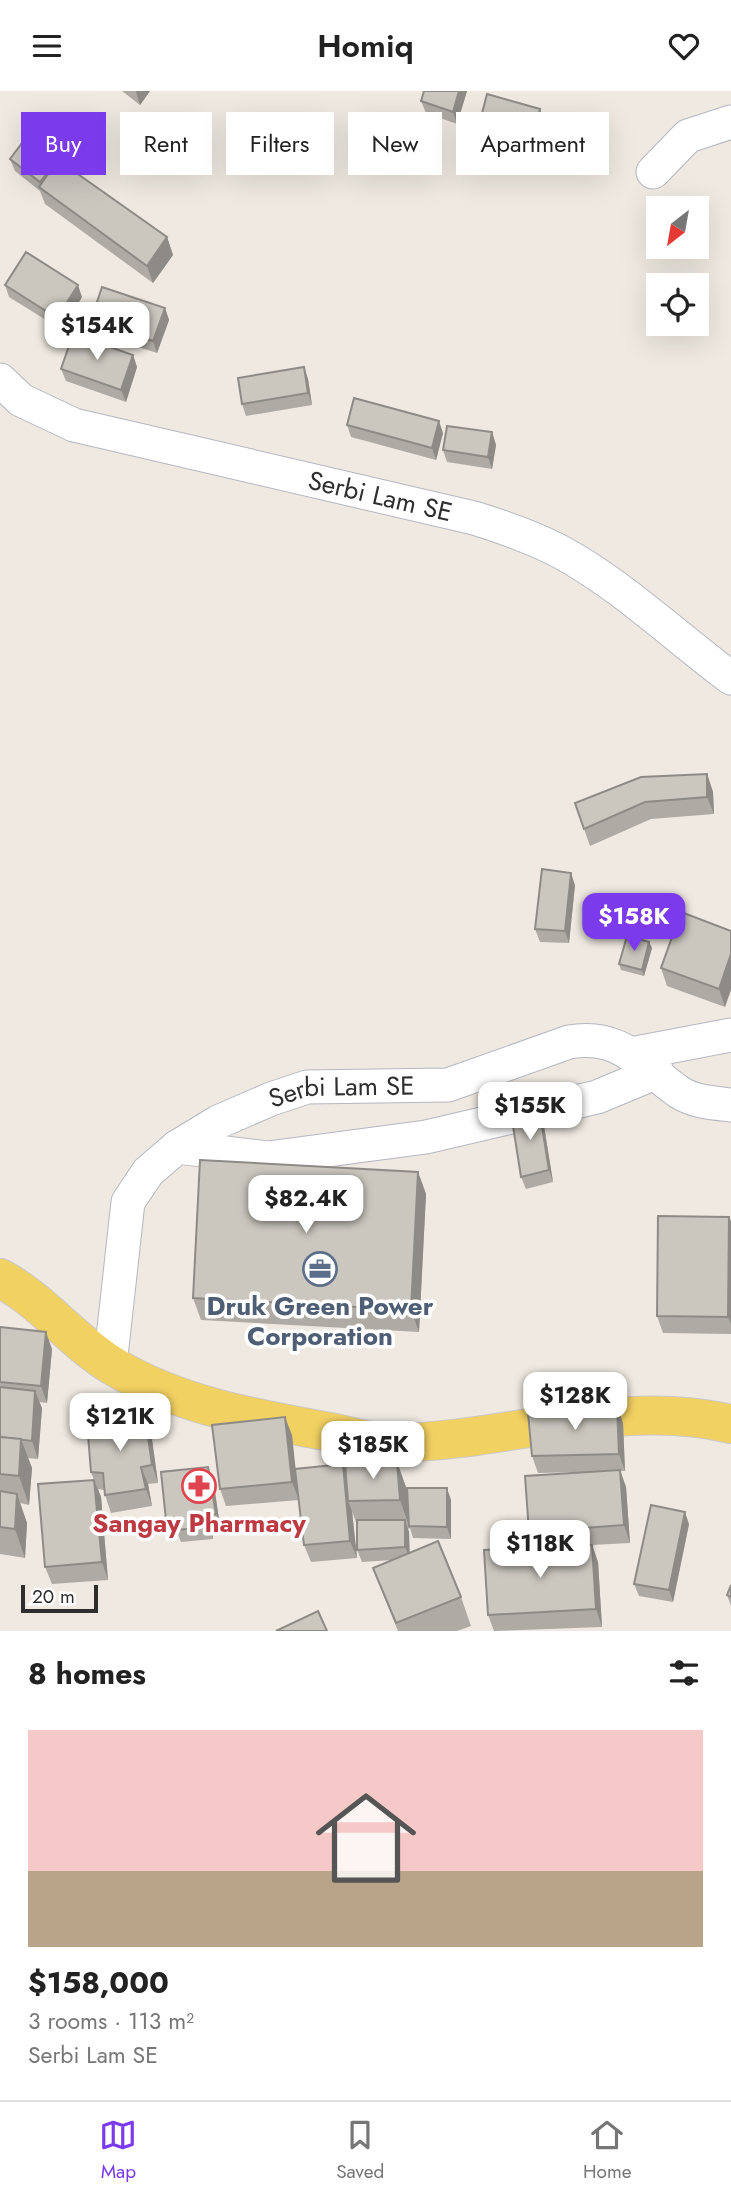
<!DOCTYPE html>
<meta charset="utf-8">
<style>
body{margin:0;font-family:Jost,sans-serif;background:#f2f2f2;color:#222;height:100vh;display:flex;flex-direction:column;font-size:26px;white-space:nowrap}
*{box-sizing:border-box;margin:0}
p{font-size:23px;color:#767676}
.icon{flex:none;width:38px;height:38px;fill:none;stroke:currentColor;stroke-width:2;stroke-linecap:round;stroke-linejoin:round}
.map{position:relative;height:1540px;overflow:hidden}
.drawer{display:flex;flex-direction:column;background:#fff;flex:1}
.drawer>*{flex:none}
.top-card{position:absolute;left:21px;top:21px;width:690px;height:63px;display:flex;gap:14px}
.needle{width:46px;rotate:211deg}
.fabs{position:absolute;left:646px;top:105px;display:grid;gap:14px}
.fabs a{display:grid;place-items:center;width:63px;height:63px;border-radius:0px;background:#fff;box-shadow:0 7px 28px #0002;font-size:35px}
.scale{position:absolute;left:21px;bottom:18px;width:77px;box-sizing:border-box;padding-left:7px;border:4px solid #2e2e2e;border-top:0;font-size:19px;line-height:24px;white-space:nowrap;color:#2e2e2e;-webkit-text-stroke:5px #fff;paint-order:stroke}
.price{position:absolute;translate:-50% -60px;padding:0 16px;border-radius:14px;background:#fff;color:#222;font-size:23px;line-height:46px;filter:drop-shadow(0 2px 4px #0008)}
.price::after{content:'';position:absolute;left:50%;top:42px;width:21px;height:16px;margin-left:-10px;background:inherit;clip-path:polygon(0 0,100% 0,50% 100%)}
.price.on{background:#7c3aed;color:#fff}
ul{padding:0;list-style:none}
li{display:grid;align-content:center;gap:14px;height:371px;padding:0 28px}
li span{display:grid;place-items:center;height:217px;border-radius:0px;color:#555}
li>.icon{margin-inline-start:auto}
span .icon{width:126px;height:126px;fill:#fffc;stroke-width:1}
li b{font-size:30px}
h2{display:flex;justify-content:space-between;align-items:center;height:84px;padding:0 28px;font-size:30px}
.tag{padding:0 24px;border-radius:0px;background:#fff;box-shadow:0 7px 28px #0002;font-size:24px;line-height:63px}
.tag.on{background:#7c3aed;color:#fff}
header{display:flex;justify-content:space-between;align-items:center;height:91px;padding:0 28px;background:#fff;font-size:32px;font-weight:600}
.tab-bar{display:flex;justify-content:space-around;align-items:center;height:98px;border-top:2px solid #e0e0e0;background:#fff;font-size:19px;color:#767676}
.tab-bar a{display:grid;justify-items:center;gap:4px}
.tab-bar .on{color:#7c3aed}
.map>svg:first-child{display:block}
.lines{fill:none;stroke-linecap:round;stroke-linejoin:round}
.minor-casing{stroke:#b4b7c1;stroke-width:35}
.major-casing{stroke:#c9c9c9;stroke-width:40}
.minor{stroke:#fff;stroke-width:33}
.major{stroke:#f2d163;stroke-width:38}
.wall{fill:#afaba4}
.shaded-wall{fill:#8e8b86}
.building{fill:#cbc7bf;stroke:#8e8b86;stroke-width:2}
.labels{text-anchor:middle;stroke-width:7;stroke-linejoin:round;paint-order:stroke}
.street-label{font-size:26px;fill:#2e2e2e;stroke:#fff}
.service-label{font-size:26px;font-weight:bold;fill:#4e5e75;stroke:#fff}
.health-label{font-size:26px;font-weight:bold;fill:#be3a42;stroke:#fff}
</style>
<header><svg class="icon" aria-label="menu" viewBox="0 0 24 24"><path d="M4 6h16M4 12h16M4 18h16"/></svg>Homiq<svg class="icon" aria-label="heart" viewBox="0 0 24 24"><path d="M12 20l-8-8c-3-5 5-10 8-4 3-6 11-1 8 4z"/></svg></header>
<div class="map">
<svg width="731" height="1540" viewBox="0 0 731 1540">
<rect width="100%" height="100%" fill="#efe9e1"/>
<g class="lines">
<g class="minor-casing">
<g id="minor">
<polyline points="653,81 688,45 731,31"/>
<path id="s1" d="M0,289L21,309L74,334L474,427C503,436 532,446 559,460C619,492 676,546 731,587"/>
<polyline points="631,963 731,944"/>
<polyline points="177,1056 268,1067 426,1046 597,1006 657,981"/>
<path id="s2" d="M110,1274L128,1111L148,1081L177,1056L218,1031L271,1008L307,996L448,994L569,951C622,942 640,974 679,1001C694,1011 713,1012 731,1014"/>
</g>
</g>
<g class="major-casing">
<path id="major" d="M0,1187C43,1210 72,1250 113,1275C177,1314 257,1328 330,1341C350,1345 373,1352 393,1352C505,1351 619,1306 731,1333"/>
</g>
<use href="#minor" class="minor"/>
<use href="#major" class="major"/>
</g>
<g class="wall">
<polygon points="122,0 150,0 140,14"/>
<polygon points="467,0 457,33 426,22 421,10"/>
<polygon points="540,18 544,30 538,53 485,38 481,26"/>
<polygon points="10,68 56,71 167,146 173,164 153,192 45,113 40,100 15,80"/>
<polygon points="5,194 82,206 62,239 9,206"/>
<polygon points="165,217 169,229 157,262 95,242 91,229"/>
<polygon points="133,264 137,276 126,311 66,290 61,278"/>
<polygon points="304,276 308,288 312,314 246,325 242,313"/>
<polygon points="347,334 443,342 436,369 351,346"/>
<polygon points="492,341 496,354 492,378 447,371 443,359"/>
<polygon points="707,683 713,701 714,723 651,728 590,755 575,712"/>
<polygon points="575,794 569,852 540,851 535,838"/>
<polygon points="731,840 725,916 667,895 661,877"/>
<polygon points="649,851 652,857 644,885 621,879 619,873"/>
<polygon points="543,1029 553,1091 526,1098 521,1086"/>
<polygon points="418,1081 426,1103 419,1241 201,1229 193,1207"/>
<polygon points="731,1130 731,1243 663,1242 657,1225"/>
<polygon points="0,1236 52,1258 47,1312 39,1311 42,1317 38,1368 28,1367 32,1377 29,1414 20,1412 27,1432 25,1467 0,1463"/>
<polygon points="617,1315 623,1332 625,1380 620,1380 626,1396 630,1452 592,1454 598,1471 602,1536 494,1540 488,1524 535,1457 529,1441 579,1381 538,1382 532,1365"/>
<polygon points="151,1341 158,1392 148,1393 152,1415 111,1422 105,1404 104,1399 98,1398 101,1406 108,1489 52,1493 45,1476 94,1389 91,1381"/>
<polygon points="292,1344 295,1378 343,1373 346,1383 397,1371 407,1399 451,1409 451,1448 413,1447 410,1437 408,1438 409,1441 409,1462 461,1506 471,1535 457,1540 398,1540 373,1477 393,1469 362,1471 357,1459 357,1434 352,1420 357,1467 311,1471 304,1454 299,1409 226,1415 220,1398"/>
<polygon points="213,1388 220,1435 212,1436 213,1448 181,1451 177,1441 170,1441 166,1429"/>
<polygon points="689,1433 673,1511 639,1505 634,1493"/>
<polygon points="731,1494 731,1515 727,1504"/>
</g>
<g class="shaded-wall">
<polygon points="137,0 150,0 140,14 136,1"/>
<polygon points="459,0 467,0 457,33 453,21"/>
<polygon points="540,18 544,30 538,53 533,41"/>
<polygon points="167,146 173,164 153,192 147,175"/>
<polygon points="78,194 82,206 62,239 57,227"/>
<polygon points="165,217 169,229 157,262 153,250"/>
<polygon points="133,264 137,276 126,311 121,299"/>
<polygon points="304,276 308,288 312,314 308,302"/>
<polygon points="439,330 443,342 436,369 432,357"/>
<polygon points="492,341 496,354 492,378 488,366"/>
<polygon points="707,683 713,701 714,723 707,706"/>
<polygon points="571,782 575,794 569,852 565,840"/>
<polygon points="649,851 652,857 644,885 642,879"/>
<polygon points="731,863 731,899 725,916 719,898"/>
<polygon points="539,1017 543,1029 553,1091 549,1079"/>
<polygon points="418,1081 426,1103 419,1241 411,1219"/>
<polygon points="729,1126 731,1130 731,1233 728,1226"/>
<polygon points="46,1241 52,1258 47,1312 41,1295"/>
<polygon points="35,1300 42,1317 38,1368 32,1350"/>
<polygon points="617,1315 623,1332 625,1380 619,1363"/>
<polygon points="145,1324 151,1341 158,1392 152,1374"/>
<polygon points="285,1326 292,1344 299,1409 292,1391"/>
<polygon points="21,1348 32,1377 29,1414 19,1385"/>
<polygon points="397,1371 407,1399 410,1438 400,1409"/>
<polygon points="343,1373 349,1391 348,1410 352,1420 357,1467 350,1450"/>
<polygon points="141,1376 148,1393 152,1415 146,1398"/>
<polygon points="208,1376 213,1388 220,1435 216,1423"/>
<polygon points="620,1379 626,1396 630,1452 624,1434"/>
<polygon points="94,1389 101,1406 108,1489 102,1471"/>
<polygon points="447,1397 451,1409 451,1448 447,1436"/>
<polygon points="17,1403 27,1432 25,1467 15,1438"/>
<polygon points="685,1421 689,1433 673,1511 669,1499"/>
<polygon points="207,1424 212,1436 213,1448 209,1436"/>
<polygon points="405,1429 409,1441 410,1468 405,1456"/>
<polygon points="592,1454 598,1471 602,1536 596,1518"/>
</g>
<g class="building">
<polygon points="424,0 459,0 453,21 421,10"/>
<polygon points="487,3 540,18 533,41 481,26"/>
<polygon points="25,48 56,71 40,91 10,68"/>
<polygon points="58,69 167,146 147,175 39,96"/>
<polygon points="26,161 78,194 57,227 5,194"/>
<polygon points="102,196 165,217 153,250 91,229"/>
<polygon points="73,243 133,264 121,299 61,278"/>
<polygon points="304,276 308,302 242,313 238,287"/>
<polygon points="354,307 439,330 432,357 347,334"/>
<polygon points="447,335 492,341 488,366 443,359"/>
<polygon points="707,683 707,706 645,711 584,738 575,712 641,686"/>
<polygon points="542,778 571,782 565,840 535,838"/>
<polygon points="681,821 731,840 731,863 719,898 661,877"/>
<polygon points="627,845 649,851 642,879 619,873"/>
<polygon points="539,1017 549,1079 521,1086 511,1022"/>
<polygon points="200,1069 418,1081 411,1219 193,1207"/>
<polygon points="658,1125 729,1126 728,1226 657,1225"/>
<polygon points="0,1236 46,1241 41,1295 0,1291"/>
<polygon points="0,1296 35,1300 32,1350 0,1346"/>
<polygon points="617,1315 619,1363 532,1365 528,1322"/>
<polygon points="145,1324 152,1374 141,1376 146,1398 105,1404 103,1382 91,1381 87,1332"/>
<polygon points="285,1326 292,1391 220,1398 212,1334"/>
<polygon points="0,1346 21,1348 19,1385 0,1383"/>
<polygon points="397,1371 400,1409 348,1410 345,1372"/>
<polygon points="343,1373 350,1450 304,1454 295,1378"/>
<polygon points="208,1376 216,1423 207,1424 209,1436 176,1439 175,1428 166,1429 161,1381"/>
<polygon points="620,1379 624,1434 529,1441 525,1385"/>
<polygon points="94,1389 102,1471 45,1476 38,1393"/>
<polygon points="407,1397 447,1397 447,1436 409,1435"/>
<polygon points="0,1400 17,1403 15,1438 0,1436"/>
<polygon points="651,1414 685,1421 669,1499 634,1493"/>
<polygon points="357,1429 405,1429 405,1456 357,1459"/>
<polygon points="438,1450 461,1506 396,1532 373,1477"/>
<polygon points="592,1454 596,1518 488,1524 484,1459"/>
<polygon points="731,1494 731,1506 727,1504"/>
<polygon points="318,1520 327,1540 276,1540"/>
</g>
<defs>
<g id="office-ring" transform="scale(1.75)"><circle r="9.5" fill="#fff" stroke="#5c6f8a" stroke-width="1.5"/><path d="M-6-3h4V-5.5h4V-3h4V5H-6ZM-1-4.5V-3h2v-1.5ZM-6 0V1H6V0Z" fill="#5c6f8a"/></g>
<g id="pharmacy-ring" transform="scale(1.75)"><circle r="9.5" fill="#fff" stroke="#e0444e" stroke-width="1.5"/><path d="M-2-6h4v4h4v4h-4v4h-4v-4h-4v-4h4Z" fill="#e0444e"/></g>
</defs>
<g fill-rule="evenodd">
<use href="#office-ring" x="320" y="1178"/>
<use href="#pharmacy-ring" x="199" y="1395"/>
</g>
<g class="labels">
<g class="street-label">
<text dy="9" stroke="none"><textPath href="#s1" startOffset="402">Serbi Lam SE</textPath></text>
<text dy="9" stroke="none"><textPath href="#s2" startOffset="416">Serbi Lam SE</textPath></text>
</g>
<g class="service-label">
<text x="320" y="1224">Druk Green Power<tspan x="320" dy="30">Corporation</tspan></text>
</g>
<g class="health-label">
<text x="199" y="1441">Sangay Pharmacy</text>
</g>
</g>
</svg>
<div class="fabs">
<a><svg class="needle" viewBox="-14 -14 28 28"><path d="M0-13l5 13h-10z" fill="#e53935"/><path d="M0 13l5-13h-10z" fill="#767676"/></svg></a>
<a><svg class="icon" aria-label="locate" viewBox="0 0 24 24"><circle cx="12" cy="12" r="6"/><path d="M12 2v4M12 18v4M2 12h4M18 12h4"/></svg></a>
</div>
<div class="scale">20 m</div>
<b class="price" style="left:97px;top:271px">$154K</b>
<b class="price on" style="left:634px;top:862px">$158K</b>
<b class="price" style="left:530px;top:1051px">$155K</b>
<b class="price" style="left:306px;top:1144px">$82.4K</b>
<b class="price" style="left:575px;top:1341px">$128K</b>
<b class="price" style="left:120px;top:1362px">$121K</b>
<b class="price" style="left:373px;top:1390px">$185K</b>
<b class="price" style="left:540px;top:1489px">$118K</b>
<div class="top-card">
<a class="tag on">Buy</a>
<a class="tag">Rent</a>
<a class="tag">Filters</a>
<a class="tag">New</a>
<a class="tag">Apartment</a>
</div>
</div>
<section class="drawer">
<h2>8 homes<svg class="icon" aria-label="filters" viewBox="0 0 24 24"><path d="M4 7h16M4 17h16"/><circle cx="9" cy="7" r="2"/><circle cx="15" cy="17" r="2"/></svg></h2>
<ul>
<li><span style="background:linear-gradient(#f6c9c9 65%,#b9a48a 0)"><svg class="icon" aria-label="home" viewBox="0 0 24 24"><path d="M3 11l9-7 9 7M6 9v11h12V9"/></svg></span><div><b>$158,000</b><p>3 rooms · 113 m²</p><p>Serbi Lam SE</p></div></li>
</ul>
</section>
<nav class="tab-bar">
<a class="on"><svg class="icon" aria-label="map" viewBox="0 0 24 24"><path d="M3 6l6-2 6 2 6-2v14l-6 2-6-2-6 2zM9 4v14M15 6v14"/></svg>Map</a>
<a><svg class="icon" aria-label="saved" viewBox="0 0 24 24"><path d="M7 4h10v16l-5-4-5 4z"/></svg>Saved</a>
<a><svg class="icon" aria-label="home" viewBox="0 0 24 24"><path d="M3 11l9-7 9 7M6 9v11h12V9"/></svg>Home</a>
</nav>
